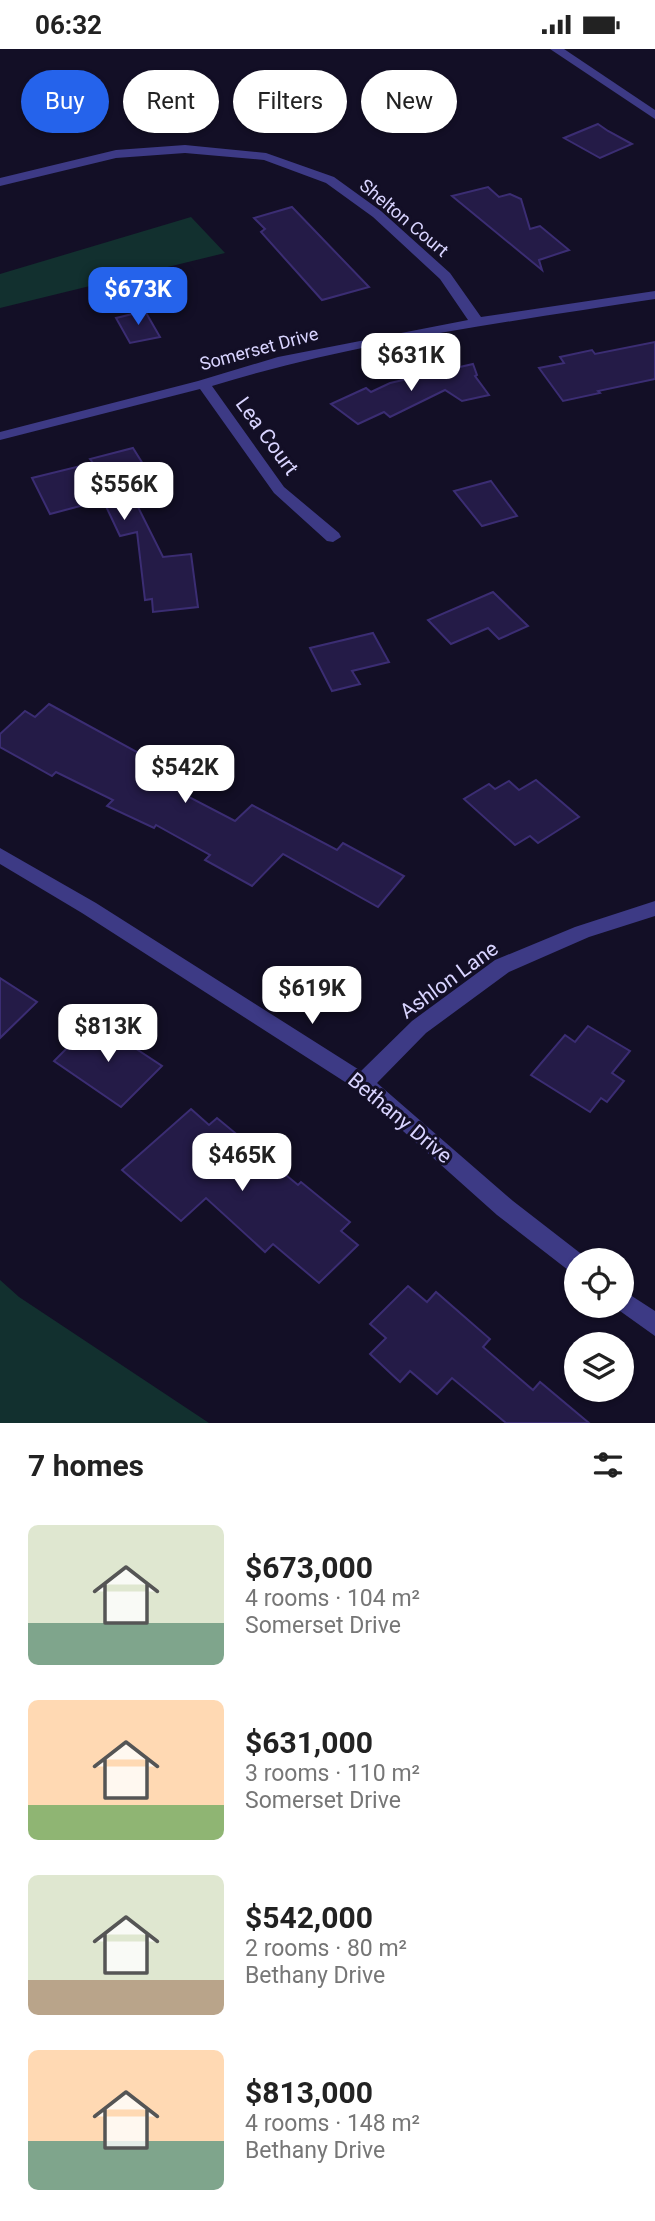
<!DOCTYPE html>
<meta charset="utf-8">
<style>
body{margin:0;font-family:Roboto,sans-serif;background:#f2f2f2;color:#222;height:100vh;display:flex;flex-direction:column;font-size:26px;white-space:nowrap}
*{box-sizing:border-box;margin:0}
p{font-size:23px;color:#767676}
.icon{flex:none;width:38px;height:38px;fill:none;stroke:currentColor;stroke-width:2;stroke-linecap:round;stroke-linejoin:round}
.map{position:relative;height:1374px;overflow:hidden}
.drawer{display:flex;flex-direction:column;background:#fff;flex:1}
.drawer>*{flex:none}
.top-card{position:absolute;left:21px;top:21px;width:614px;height:63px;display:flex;gap:14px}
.buttons{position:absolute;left:564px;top:1199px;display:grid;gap:14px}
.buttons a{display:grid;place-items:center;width:70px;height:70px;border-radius:50%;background:#fff;box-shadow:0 2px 5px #0004;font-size:35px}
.price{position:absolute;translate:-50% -60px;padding:0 16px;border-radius:14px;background:#fff;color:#222;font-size:23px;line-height:46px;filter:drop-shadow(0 2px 4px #0008)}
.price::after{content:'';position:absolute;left:50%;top:42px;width:21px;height:16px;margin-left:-10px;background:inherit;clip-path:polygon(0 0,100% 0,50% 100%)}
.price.selected{background:#2563eb;color:#fff}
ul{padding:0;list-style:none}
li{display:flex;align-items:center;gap:21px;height:175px;padding:0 28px}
li span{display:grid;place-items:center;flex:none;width:196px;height:140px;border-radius:10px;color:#555}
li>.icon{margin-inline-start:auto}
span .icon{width:84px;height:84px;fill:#fffc;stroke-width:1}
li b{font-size:30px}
h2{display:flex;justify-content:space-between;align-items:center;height:84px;padding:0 28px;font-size:30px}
.tag{padding:0 24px;border-radius:32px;background:#fff;box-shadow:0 2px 5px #0004;font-size:24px;line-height:63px}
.tag.selected{background:#2563eb;color:#fff}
.status{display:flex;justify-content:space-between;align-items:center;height:49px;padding:0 35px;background:#fff;direction:ltr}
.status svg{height:19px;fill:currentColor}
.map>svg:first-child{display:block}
.green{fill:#12302f}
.building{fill:#241b47;stroke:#3b2d73;stroke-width:2}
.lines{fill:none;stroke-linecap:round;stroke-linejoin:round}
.minor{fill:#3d3a85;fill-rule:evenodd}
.labels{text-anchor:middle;stroke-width:6;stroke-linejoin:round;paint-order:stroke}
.far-street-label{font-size:18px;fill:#d9d4ff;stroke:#130f26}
.street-label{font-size:21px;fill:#d9d4ff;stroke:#130f26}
</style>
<div class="status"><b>06:32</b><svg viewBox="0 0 49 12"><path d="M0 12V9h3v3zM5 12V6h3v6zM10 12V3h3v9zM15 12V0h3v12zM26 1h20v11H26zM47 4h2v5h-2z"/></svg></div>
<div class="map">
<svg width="655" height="1374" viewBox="0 0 655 1374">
<rect width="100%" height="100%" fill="#130f26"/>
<g class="green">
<polygon points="191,168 225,204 0,259 0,225"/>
<polygon points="0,1231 19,1248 209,1374 0,1374"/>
</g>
<g class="building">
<polygon points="598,75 608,82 632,95 600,109 564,89"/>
<polygon points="488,138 499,148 510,145 521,150 530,180 540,177 569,201 539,211 542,221 452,147"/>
<polygon points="292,158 369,238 322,251 261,183 265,180 254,169"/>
<polygon points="145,262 160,288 130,294 116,269"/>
<polygon points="655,293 655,330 598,342 600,344 563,352 539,319 564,314 560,308 592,301 595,305"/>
<polygon points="473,315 477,326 475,327 489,346 462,352 445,341 390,368 384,363 358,375 331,355 366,339 371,343 390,334"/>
<polygon points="133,399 148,423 124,430 163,508 191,505 198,558 153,563 152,550 145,551 137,483 120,487 103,451 50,465 32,429 93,414 90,410"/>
<polygon points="491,432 517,467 482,477 454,442"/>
<polygon points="493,543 528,577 499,590 488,579 451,595 428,571"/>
<polygon points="373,584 389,613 352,622 360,635 332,642 310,599"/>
<polygon points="49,655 153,712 179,702 189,707 201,728 185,746 235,772 252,756 337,801 343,794 404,827 378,858 283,805 252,837 205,811 210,806 156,776 154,779 107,757 113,751 56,723 52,727 0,698 0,685 25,662 35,668"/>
<polygon points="536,731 579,768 538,794 530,787 515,796 464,750 489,735 495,740 509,732 519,741"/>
<polygon points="0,929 37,953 0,989"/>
<polygon points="94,972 162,1017 121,1058 54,1012"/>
<polygon points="588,977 630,1002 612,1024 624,1032 607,1053 601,1049 590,1063 531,1026 565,986 575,993"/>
<polygon points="191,1060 209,1076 217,1069 298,1136 301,1133 350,1173 341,1182 358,1196 319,1234 273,1195 265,1203 206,1149 181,1172 122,1121"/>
<polygon points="408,1237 427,1253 436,1243 490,1290 483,1298 533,1341 540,1333 589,1374 506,1374 452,1329 437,1345 410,1322 400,1333 370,1305 386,1289 370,1275"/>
</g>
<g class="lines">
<g class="minor">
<polygon points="550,0 564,0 655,61 655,70"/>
<path d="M185,96L266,104L334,128L381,162L450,224L481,268L655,242V250C506,273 356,293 212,337L284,438L339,484L341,488L333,493L327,492L274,444L200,340L0,391V383L198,332L278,308L468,271L440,230L373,168L326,134L264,111L185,104L116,109L0,137V129L116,101Z"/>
<polygon points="0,799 96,854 361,1022 412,972 495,911 575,878 655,852 655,867 589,888 509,923 426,984 377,1034 513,1152 584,1207 586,1211 576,1211 576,1224 568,1221 497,1166 356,1040 82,864 0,815"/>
<polygon points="621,1240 655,1262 655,1287 613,1257 621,1256"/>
</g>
</g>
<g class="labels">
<g class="far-street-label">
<text transform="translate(404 169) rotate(40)" y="6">Shelton Court</text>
<text transform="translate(259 300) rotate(-15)" y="6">Somerset Drive</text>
</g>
<g class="street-label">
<text transform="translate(267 387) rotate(54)" y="7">Lea Court</text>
<text transform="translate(449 931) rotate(-36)" y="7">Ashlon Lane</text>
<text transform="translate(400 1069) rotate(40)" y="7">Bethany Drive</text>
</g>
</g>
</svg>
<div class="buttons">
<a><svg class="icon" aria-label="locate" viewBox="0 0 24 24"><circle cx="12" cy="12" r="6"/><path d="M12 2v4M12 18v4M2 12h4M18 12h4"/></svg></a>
<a><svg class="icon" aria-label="layers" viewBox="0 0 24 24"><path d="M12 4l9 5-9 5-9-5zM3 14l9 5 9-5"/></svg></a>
</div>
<b class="price selected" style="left:138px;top:278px">$673K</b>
<b class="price" style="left:411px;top:344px">$631K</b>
<b class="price" style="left:124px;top:473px">$556K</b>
<b class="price" style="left:185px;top:756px">$542K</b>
<b class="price" style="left:312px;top:977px">$619K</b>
<b class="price" style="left:108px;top:1015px">$813K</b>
<b class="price" style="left:242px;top:1144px">$465K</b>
<div class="top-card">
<a class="tag selected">Buy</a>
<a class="tag">Rent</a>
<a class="tag">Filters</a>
<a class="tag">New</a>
</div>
</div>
<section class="drawer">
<h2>7 homes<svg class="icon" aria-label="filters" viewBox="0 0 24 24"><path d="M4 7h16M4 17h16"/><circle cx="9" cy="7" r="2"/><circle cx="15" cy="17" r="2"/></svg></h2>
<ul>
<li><span style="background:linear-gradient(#dfe7d0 70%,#7fa58c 0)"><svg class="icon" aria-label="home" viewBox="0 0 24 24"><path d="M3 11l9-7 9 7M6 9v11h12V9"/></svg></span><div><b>$673,000</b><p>4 rooms · 104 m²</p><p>Somerset Drive</p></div></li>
<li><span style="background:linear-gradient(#ffd9b3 75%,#8fb573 0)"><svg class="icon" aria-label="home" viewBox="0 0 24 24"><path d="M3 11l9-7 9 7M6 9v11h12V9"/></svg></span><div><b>$631,000</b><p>3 rooms · 110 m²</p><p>Somerset Drive</p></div></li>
<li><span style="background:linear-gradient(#dfe7d0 75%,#b9a48a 0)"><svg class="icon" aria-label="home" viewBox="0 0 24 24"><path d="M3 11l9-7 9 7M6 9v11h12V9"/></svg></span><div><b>$542,000</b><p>2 rooms · 80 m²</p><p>Bethany Drive</p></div></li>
<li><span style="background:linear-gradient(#ffd9b3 65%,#7fa58c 0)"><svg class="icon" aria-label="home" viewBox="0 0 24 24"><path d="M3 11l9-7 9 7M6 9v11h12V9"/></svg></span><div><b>$813,000</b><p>4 rooms · 148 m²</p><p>Bethany Drive</p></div></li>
</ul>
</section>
